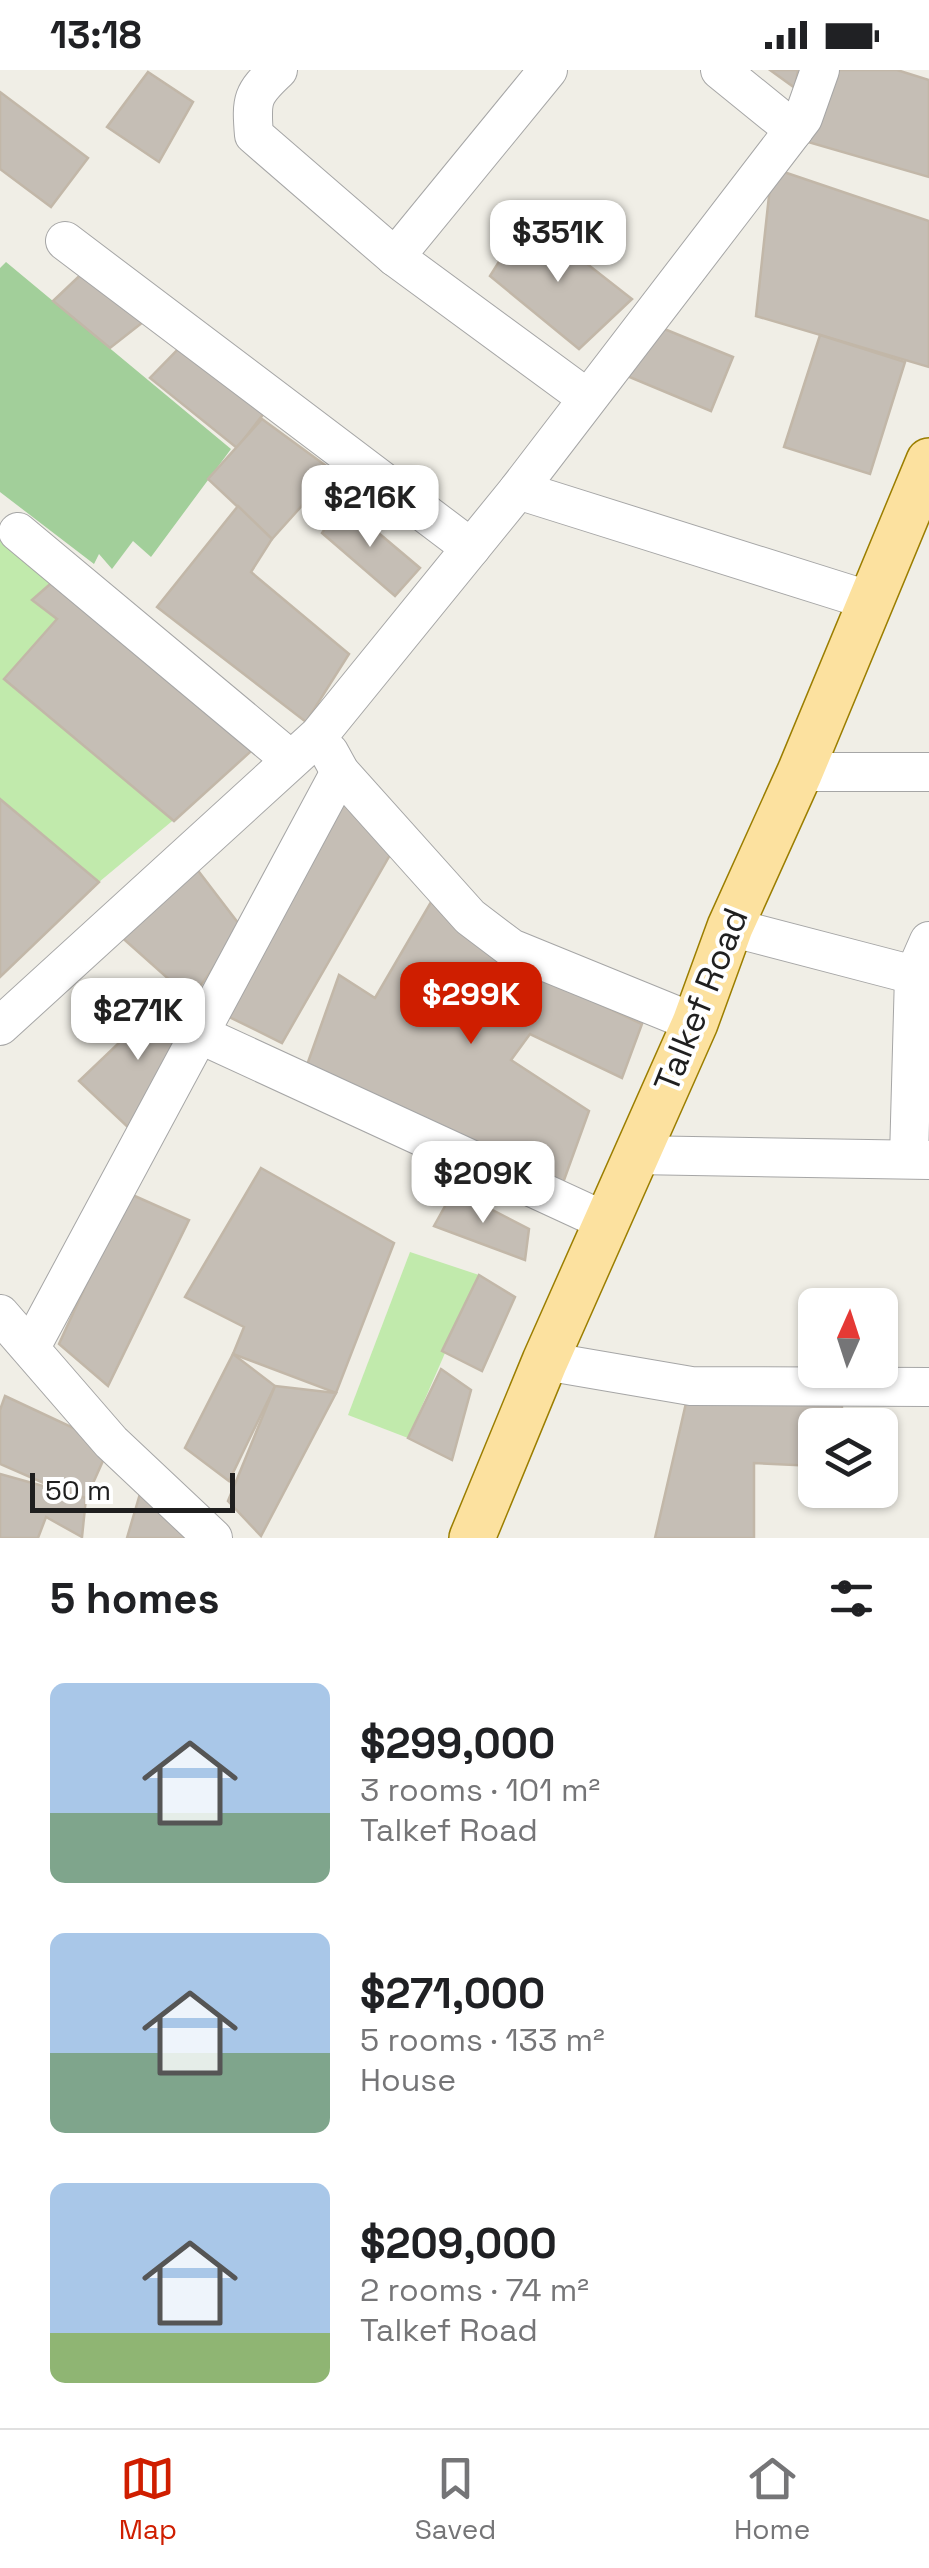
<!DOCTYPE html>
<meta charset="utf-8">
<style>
body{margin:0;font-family:"Space Grotesk",sans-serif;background:#f6f6f6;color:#202124;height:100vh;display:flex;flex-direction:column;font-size:38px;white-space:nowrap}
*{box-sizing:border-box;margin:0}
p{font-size:32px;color:#757577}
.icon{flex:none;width:55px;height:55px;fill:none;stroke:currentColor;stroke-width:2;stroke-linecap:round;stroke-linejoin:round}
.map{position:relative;height:1468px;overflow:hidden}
.side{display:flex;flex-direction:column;background:#fff;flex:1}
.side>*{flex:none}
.needle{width:65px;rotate:3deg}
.controls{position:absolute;left:798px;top:1218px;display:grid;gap:20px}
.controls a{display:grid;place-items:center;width:100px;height:100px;border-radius:15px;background:#fff;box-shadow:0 2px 8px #0004;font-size:50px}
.scale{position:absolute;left:30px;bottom:25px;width:205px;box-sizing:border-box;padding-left:10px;border:5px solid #1f1f1f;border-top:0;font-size:28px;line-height:35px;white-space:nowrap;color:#1f1f1f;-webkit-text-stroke:8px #fff;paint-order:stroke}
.price{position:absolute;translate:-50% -85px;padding:0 22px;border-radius:20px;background:#fff;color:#222;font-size:32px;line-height:65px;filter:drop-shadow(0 2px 5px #0008)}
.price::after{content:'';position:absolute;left:50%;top:60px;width:30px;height:22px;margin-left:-15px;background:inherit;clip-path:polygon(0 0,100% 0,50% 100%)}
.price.current{background:#cf1e00;color:#fff}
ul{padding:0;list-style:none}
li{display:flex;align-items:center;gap:30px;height:250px;padding:0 50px}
li span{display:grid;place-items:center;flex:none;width:280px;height:200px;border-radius:15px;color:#555}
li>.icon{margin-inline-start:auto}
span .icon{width:120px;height:120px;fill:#fffc;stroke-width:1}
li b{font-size:42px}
h2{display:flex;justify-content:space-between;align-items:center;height:120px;padding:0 50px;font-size:42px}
.status{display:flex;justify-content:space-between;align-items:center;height:70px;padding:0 50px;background:#fff;direction:ltr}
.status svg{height:28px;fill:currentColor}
.menu{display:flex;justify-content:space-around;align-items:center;height:140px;border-top:2px solid #e0e0e0;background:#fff;font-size:28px;color:#757577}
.menu a{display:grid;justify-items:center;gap:5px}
.menu .current{color:#cf1e00}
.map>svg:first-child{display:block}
.grass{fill:#c1eaac}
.forest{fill:#a2cf9a}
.building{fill:#c5beb5;stroke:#c2b7a8;stroke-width:2.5}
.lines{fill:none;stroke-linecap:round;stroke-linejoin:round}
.minor-casing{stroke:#a6a6a6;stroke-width:40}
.major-casing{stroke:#9b7e00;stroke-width:48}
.minor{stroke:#fff;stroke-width:38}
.major{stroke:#fce19f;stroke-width:45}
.labels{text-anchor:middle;stroke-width:8;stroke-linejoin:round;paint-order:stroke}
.street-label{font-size:35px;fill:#1f1f1f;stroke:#fff}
</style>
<div class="status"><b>13:18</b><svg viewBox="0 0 49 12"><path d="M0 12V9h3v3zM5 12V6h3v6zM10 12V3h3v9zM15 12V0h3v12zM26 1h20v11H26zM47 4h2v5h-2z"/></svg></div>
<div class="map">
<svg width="929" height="1468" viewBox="0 0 929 1468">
<rect width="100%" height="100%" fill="#f0eee6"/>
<g class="grass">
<polygon points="0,460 65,499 42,521 66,540 183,742 99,812 0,729"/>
<polygon points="410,1182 479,1205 408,1368 348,1345"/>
</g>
<polygon class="forest" points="6,192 231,379 151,487 133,471 112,499 99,484 94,494 0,422 0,198"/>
<g class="building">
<polygon points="770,0 798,0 795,18"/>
<polygon points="825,0 897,0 929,10 929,107 801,70"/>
<polygon points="148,2 193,32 159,92 107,57"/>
<polygon points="0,22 88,88 51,137 0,99"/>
<polygon points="772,98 929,151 929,297 756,246"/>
<polygon points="527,147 632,229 579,279 490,206"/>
<polygon points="91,195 152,245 110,278 53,231"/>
<polygon points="652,254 733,287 711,341 615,301"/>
<polygon points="820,265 905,292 870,404 784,377"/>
<polygon points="188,269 272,333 237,378 150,308"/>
<polygon points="262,349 333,401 272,469 208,409"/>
<polygon points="343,433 420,498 395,526 322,463"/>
<polygon points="238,436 272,469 251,502 349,584 306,652 157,537"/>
<polygon points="56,509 260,673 174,751 4,609 57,549 32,530"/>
<polygon points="339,716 394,778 282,973 219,942"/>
<polygon points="0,729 99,812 0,907"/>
<polygon points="193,794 242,858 191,929 118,864"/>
<polygon points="431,832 524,899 642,954 622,1008 530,964 511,990 589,1041 559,1124 307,995 339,905 375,928"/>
<polygon points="165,929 192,949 131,1060 79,1011"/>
<polygon points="261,1098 394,1173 336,1323 233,1284 244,1257 185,1227"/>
<polygon points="454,1120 529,1159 525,1190 434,1156"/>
<polygon points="128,1123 189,1150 108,1316 59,1274"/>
<polygon points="479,1205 515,1227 482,1301 442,1281"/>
<polygon points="233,1284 275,1316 229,1411 185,1378"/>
<polygon points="441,1299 471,1320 452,1390 408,1368"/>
<polygon points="275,1316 336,1323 261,1466 228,1431"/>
<polygon points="689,1320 841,1322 843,1355 815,1355 815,1396 754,1393 754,1468 655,1468"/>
<polygon points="5,1326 110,1375 85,1431 0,1394 0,1340"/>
<polygon points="0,1404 86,1428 82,1467 46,1447 38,1468 0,1468"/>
<polygon points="142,1417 194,1468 127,1468"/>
</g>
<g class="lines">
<g class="minor-casing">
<g id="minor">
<path d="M278,0C252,24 251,29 254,65L395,187L587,328"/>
<polyline points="720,0 794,60"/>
<polyline points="65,171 471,478"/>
<polyline points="395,187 548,0"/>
<polyline points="518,420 871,531"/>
<polyline points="18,462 290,689"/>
<polyline points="329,682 340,702 470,847 511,878 695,953"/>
<polyline points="800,702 929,702"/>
<polyline points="730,857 914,905 929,905"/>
<polyline points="0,956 319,665 518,420 803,48 820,0"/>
<polyline points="199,964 609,1153"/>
<polyline points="635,1085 929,1090"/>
<polyline points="909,1088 914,905 929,871"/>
<polyline points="0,1244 111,1372 213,1468"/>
<polyline points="31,1277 340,702"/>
<polyline points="545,1291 691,1316 929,1317"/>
</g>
</g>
<g class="major-casing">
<polyline id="major" points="472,1468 545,1291 695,953 730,857 800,702 929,391"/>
</g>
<use href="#minor" class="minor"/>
<use href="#major" class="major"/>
</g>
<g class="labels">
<g class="street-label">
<text transform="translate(701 930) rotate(-68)" y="12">Talkef Road</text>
</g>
</g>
</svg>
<div class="controls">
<a><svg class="needle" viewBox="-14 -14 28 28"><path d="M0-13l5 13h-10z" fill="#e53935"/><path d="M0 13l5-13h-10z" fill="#757577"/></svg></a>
<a><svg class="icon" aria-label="layers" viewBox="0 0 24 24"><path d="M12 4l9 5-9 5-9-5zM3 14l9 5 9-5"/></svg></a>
</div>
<div class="scale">50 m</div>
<b class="price" style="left:558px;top:215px">$351K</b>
<b class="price" style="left:370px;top:480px">$216K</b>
<b class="price current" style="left:471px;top:977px">$299K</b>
<b class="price" style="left:138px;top:993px">$271K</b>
<b class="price" style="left:483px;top:1156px">$209K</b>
</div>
<section class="side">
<h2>5 homes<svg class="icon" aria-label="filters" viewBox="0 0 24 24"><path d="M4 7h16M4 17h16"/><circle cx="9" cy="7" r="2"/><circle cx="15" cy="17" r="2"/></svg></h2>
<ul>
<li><span style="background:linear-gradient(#a9c7e8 65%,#7fa58c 0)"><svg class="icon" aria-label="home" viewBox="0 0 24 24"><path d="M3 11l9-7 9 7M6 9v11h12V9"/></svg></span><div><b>$299,000</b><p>3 rooms · 101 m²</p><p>Talkef Road</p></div></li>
<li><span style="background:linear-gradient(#a9c7e8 60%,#7fa58c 0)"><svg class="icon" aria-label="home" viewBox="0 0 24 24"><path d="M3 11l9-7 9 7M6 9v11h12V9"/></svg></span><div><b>$271,000</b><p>5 rooms · 133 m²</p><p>House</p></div></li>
<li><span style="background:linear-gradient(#a9c7e8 75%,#8fb573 0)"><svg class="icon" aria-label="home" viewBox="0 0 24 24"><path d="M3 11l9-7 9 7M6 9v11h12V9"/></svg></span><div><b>$209,000</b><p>2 rooms · 74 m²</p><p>Talkef Road</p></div></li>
</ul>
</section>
<nav class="menu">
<a class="current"><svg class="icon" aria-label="map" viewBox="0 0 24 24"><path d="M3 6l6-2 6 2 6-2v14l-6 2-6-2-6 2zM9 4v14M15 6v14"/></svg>Map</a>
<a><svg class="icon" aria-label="saved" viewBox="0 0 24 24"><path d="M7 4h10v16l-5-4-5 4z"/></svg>Saved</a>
<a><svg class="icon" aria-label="home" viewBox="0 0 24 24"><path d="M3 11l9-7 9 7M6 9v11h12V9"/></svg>Home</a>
</nav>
